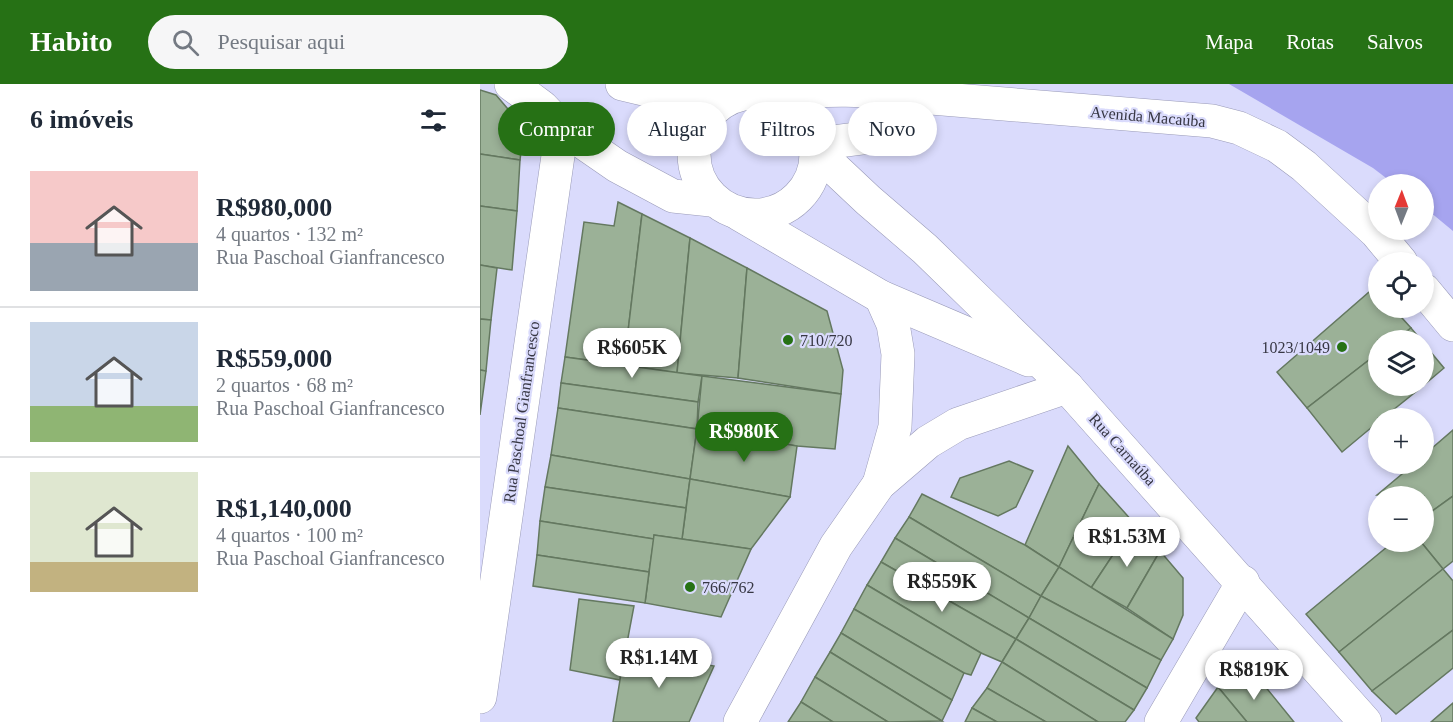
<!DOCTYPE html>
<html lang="pt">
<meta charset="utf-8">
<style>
body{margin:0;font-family:"Times New Roman",serif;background:#f6f6f7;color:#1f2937;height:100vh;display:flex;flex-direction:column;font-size:22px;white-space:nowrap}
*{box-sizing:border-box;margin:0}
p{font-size:20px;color:#747a83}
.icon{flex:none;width:33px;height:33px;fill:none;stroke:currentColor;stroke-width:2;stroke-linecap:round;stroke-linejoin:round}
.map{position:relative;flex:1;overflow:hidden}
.side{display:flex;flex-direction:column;background:#fff;width:480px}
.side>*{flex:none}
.guide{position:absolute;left:18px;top:18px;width:570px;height:54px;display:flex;gap:12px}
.needle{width:39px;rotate:1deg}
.tools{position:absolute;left:888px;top:90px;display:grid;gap:12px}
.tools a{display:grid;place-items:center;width:66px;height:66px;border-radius:50%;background:#fff;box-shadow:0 3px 9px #0003;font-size:30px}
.price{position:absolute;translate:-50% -51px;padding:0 14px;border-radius:21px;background:#fff;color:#222;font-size:20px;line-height:39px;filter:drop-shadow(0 2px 3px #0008)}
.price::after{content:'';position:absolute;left:50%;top:36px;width:18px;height:14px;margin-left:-9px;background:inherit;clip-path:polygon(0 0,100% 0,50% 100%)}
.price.on{background:#267115;color:#fff}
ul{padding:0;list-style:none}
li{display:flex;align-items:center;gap:18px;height:150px;padding:0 30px}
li+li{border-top:2px solid #e0e1e3}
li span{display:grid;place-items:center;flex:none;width:168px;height:120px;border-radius:0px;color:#555}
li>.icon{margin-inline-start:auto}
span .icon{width:72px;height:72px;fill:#fffc;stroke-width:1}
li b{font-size:26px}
h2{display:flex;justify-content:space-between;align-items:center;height:72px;padding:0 30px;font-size:26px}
.tag{padding:0 21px;border-radius:27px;background:#fff;box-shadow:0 3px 9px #0003;font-size:21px;line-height:54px}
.tag.on{background:#267115;color:#fff}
header{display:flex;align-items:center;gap:36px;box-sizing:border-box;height:84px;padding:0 30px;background:#267115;color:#fff}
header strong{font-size:28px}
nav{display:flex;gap:33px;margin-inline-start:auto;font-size:21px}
.search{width:420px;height:54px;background:#f6f6f7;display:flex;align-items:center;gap:15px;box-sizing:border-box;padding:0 21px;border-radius:33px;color:#747a83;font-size:22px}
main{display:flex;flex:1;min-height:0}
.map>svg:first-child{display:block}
.forest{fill:#a6a4ef}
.building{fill:#9bb197;stroke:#647860;stroke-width:1.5}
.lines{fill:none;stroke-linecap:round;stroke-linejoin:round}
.minor-casing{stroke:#999ab8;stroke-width:34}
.minor{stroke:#fff;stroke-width:33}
.poi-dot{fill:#267115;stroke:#dadbfc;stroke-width:2}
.labels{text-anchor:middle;stroke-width:4.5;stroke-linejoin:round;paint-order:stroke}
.street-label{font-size:16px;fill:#373744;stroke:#dadbfc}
.poi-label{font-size:16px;fill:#373744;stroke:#dadbfc;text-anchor:start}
</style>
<header>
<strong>Habito</strong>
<div class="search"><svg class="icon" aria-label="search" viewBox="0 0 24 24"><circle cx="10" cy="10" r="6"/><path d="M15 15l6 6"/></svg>Pesquisar aqui</div>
<nav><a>Mapa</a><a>Rotas</a><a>Salvos</a></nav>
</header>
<main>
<section class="side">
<h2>6 imóveis<svg class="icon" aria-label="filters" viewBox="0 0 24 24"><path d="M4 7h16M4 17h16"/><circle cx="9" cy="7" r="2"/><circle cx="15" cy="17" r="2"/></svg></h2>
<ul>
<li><span style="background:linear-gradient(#f6c9c9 60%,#9aa5b1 0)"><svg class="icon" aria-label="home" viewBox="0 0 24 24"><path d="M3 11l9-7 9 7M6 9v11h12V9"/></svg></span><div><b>R$980,000</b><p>4 quartos · 132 m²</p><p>Rua Paschoal Gianfrancesco</p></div></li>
<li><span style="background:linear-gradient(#c9d6e8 70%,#8fb573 0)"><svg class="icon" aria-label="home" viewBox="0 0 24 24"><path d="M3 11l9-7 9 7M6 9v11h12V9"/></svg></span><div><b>R$559,000</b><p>2 quartos · 68 m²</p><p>Rua Paschoal Gianfrancesco</p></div></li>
<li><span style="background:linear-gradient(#dfe7d0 75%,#c2b280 0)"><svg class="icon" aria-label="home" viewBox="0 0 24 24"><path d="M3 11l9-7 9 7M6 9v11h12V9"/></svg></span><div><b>R$1,140,000</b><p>4 quartos · 100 m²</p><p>Rua Paschoal Gianfrancesco</p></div></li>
</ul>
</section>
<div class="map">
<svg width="973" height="638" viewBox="0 0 973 638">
<rect width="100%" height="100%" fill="#dadbfc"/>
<polygon class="forest" points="749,0 973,0 973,147 944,123 944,100 914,100 893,84"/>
<g class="building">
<polygon points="0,6 16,11 44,44 40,76 0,70"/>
<polygon points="0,70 40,76 37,127 0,122"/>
<polygon points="138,118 162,130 144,281 85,273 104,138 134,142"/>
<polygon points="0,122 37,127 32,186 0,181"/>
<polygon points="162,130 210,154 197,289 144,281"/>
<polygon points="210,154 267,184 258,294 197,289"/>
<polygon points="0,181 17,184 11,236 0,235"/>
<polygon points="267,184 347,227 363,286 361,310 258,294"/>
<polygon points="896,202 898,206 898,224 913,224 931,244 915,256 898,256 898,269 827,324 797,288"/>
<polygon points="0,235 11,236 6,287 0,286"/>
<polygon points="931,244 941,256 915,256"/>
<polygon points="944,260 964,284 944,301"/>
<polygon points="898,269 898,302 943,302 903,334 898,334 898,338 862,368 827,324"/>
<polygon points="85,273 222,292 218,318 81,299"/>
<polygon points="0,286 6,287 0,331"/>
<polygon points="222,292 361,310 355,365 317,362 217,345"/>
<polygon points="81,299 218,318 217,345 78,324"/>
<polygon points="78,324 217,345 210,395 71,371"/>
<polygon points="217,345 317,362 310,413 210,395"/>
<polygon points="973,346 973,412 944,433 944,412 897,411 934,380 944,380 944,371"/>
<polygon points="588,362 619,400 579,483 545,461"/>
<polygon points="71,371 210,395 206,424 65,403"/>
<polygon points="529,377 553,387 536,423 518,432 471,413 480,394"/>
<polygon points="210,395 310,413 271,465 202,455"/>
<polygon points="619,400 654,439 611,504 579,483"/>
<polygon points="65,403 206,424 202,455 174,451 174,455 60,437"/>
<polygon points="442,410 545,461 579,483 561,512 429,433"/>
<polygon points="973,412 973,477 963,485 941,458 944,458 944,433"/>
<polygon points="429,433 561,512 549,534 415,454"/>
<polygon points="60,437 174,455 169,488 57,471"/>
<polygon points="654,439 680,467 647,524 611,504"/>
<polygon points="174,451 271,465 241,533 165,519"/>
<polygon points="415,454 549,534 536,555 401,478"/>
<polygon points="913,458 941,458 963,485 859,568 826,530"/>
<polygon points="680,467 703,494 703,531 693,555 647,524"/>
<polygon points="57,471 169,488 165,519 53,502"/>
<polygon points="401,478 536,555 522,578 501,569 387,501"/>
<polygon points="579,483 693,555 681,576 561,512"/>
<polygon points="963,485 973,497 973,546 892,607 859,568"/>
<polygon points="387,501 501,569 491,591 484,589 374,525"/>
<polygon points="561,512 681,576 667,604 549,534"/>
<polygon points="99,515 154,522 140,596 90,586"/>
<polygon points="374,525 484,589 472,616 361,549"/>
<polygon points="549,534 667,604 654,626 536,555"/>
<polygon points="973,546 973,584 916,630 892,607"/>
<polygon points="361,549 472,616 462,637 350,568"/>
<polygon points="536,555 654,626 645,638 618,638 522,578"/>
<polygon points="145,566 234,582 209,638 133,638"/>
<polygon points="350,568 462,637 408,638 335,593"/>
<polygon points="522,578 618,638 566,638 507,604"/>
<polygon points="756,592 780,596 814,638 767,638 738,603"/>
<polygon points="335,593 408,638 353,638 321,618"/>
<polygon points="738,603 767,638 719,638 716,634"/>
<polygon points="507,604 566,638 517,638 492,624"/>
<polygon points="321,618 353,638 308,638"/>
<polygon points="973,619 973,638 951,638"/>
<polygon points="492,624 517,638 485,638"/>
</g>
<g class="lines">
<g class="minor-casing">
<g id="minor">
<polyline points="31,0 62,23 82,44 137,82 193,112 231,116"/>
<polyline points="142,0 184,10 260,10"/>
<circle cx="275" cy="70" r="61"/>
<path d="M293,10C346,5 386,4 439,13L732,37L759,44L797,62L824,82L896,148L921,178"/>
<polyline points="336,60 391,53 439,13"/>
<polyline points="337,68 388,116 445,165 587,303 885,638"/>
<polyline points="259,130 401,213 549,276"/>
<polyline points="944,206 973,241"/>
<polyline points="399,400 415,343 418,270 413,240 401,213"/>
<polyline points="0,613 82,44"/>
<polyline points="260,638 356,462 399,400 448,358 478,340 587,303"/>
<polyline points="681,638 763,498"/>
</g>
</g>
<use href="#minor" class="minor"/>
</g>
<g class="poi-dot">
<circle cx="308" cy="256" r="6"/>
<circle cx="862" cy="263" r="6"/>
<circle cx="210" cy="503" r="6"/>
</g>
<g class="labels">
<g class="street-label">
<text transform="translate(668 32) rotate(5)" y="6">Avenida Macaúba</text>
<text transform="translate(41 328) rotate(-82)" y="6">Rua Paschoal Gianfrancesco</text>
<text transform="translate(643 365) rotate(48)" y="6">Rua Carnaúba</text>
</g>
<g class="poi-label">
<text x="320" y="262">710/720</text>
<text x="850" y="269" text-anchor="end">1023/1049</text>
<text x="222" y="509">766/762</text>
</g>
</g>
</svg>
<div class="tools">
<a><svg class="needle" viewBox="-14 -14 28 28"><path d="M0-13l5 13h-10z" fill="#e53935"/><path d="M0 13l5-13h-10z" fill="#747a83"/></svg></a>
<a><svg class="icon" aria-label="locate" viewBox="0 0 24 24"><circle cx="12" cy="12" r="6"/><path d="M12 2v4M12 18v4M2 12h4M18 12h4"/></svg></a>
<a><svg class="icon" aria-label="layers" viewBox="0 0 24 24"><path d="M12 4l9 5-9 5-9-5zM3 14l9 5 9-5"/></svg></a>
<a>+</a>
<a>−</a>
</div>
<b class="price" style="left:152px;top:295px">R$605K</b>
<b class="price on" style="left:264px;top:379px">R$980K</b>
<b class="price" style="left:647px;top:484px">R$1.53M</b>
<b class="price" style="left:462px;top:529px">R$559K</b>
<b class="price" style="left:179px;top:605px">R$1.14M</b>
<b class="price" style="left:774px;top:617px">R$819K</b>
<div class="guide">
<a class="tag on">Comprar</a>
<a class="tag">Alugar</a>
<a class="tag">Filtros</a>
<a class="tag">Novo</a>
</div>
</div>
</main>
